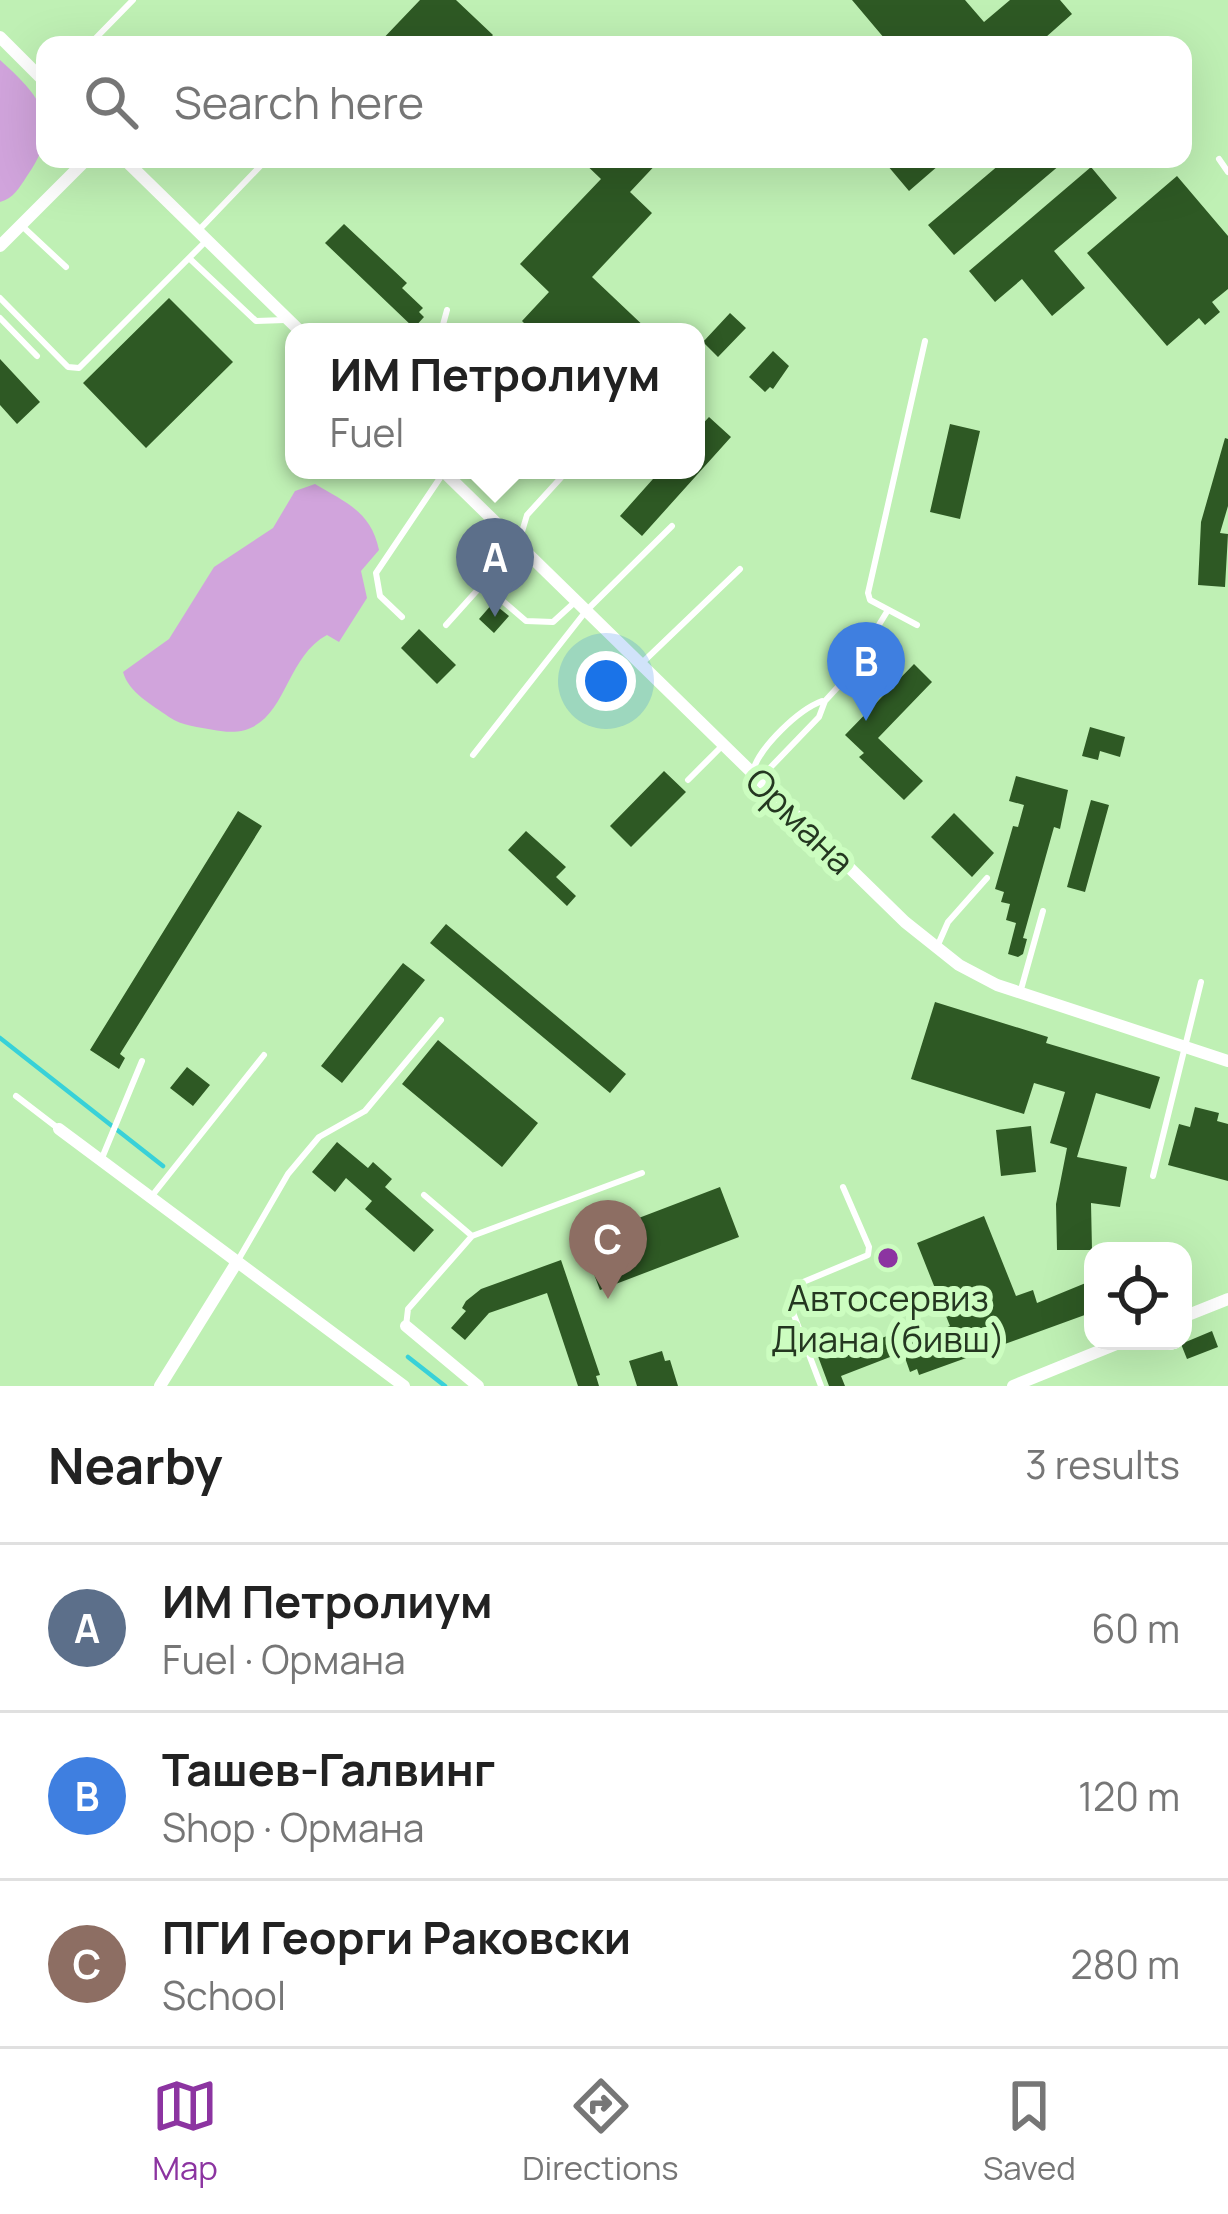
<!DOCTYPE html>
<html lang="en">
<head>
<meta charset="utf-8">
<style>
  :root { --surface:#fff; --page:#f6f6f6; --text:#222; --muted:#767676; --line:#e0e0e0; --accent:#8c34a1 }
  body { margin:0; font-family:Manrope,sans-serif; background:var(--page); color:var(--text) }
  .controls { position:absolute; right:36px; bottom:36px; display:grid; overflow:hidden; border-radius:24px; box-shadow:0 12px 48px #0002 }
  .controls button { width:108px; height:108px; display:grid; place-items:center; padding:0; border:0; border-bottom:3px solid var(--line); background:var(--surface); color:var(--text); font:60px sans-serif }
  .you { position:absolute; left:606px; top:681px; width:42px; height:42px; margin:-30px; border:9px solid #fff; border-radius:50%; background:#1a73e8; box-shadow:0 0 0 18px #1a73e833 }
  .badge { display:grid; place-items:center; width:78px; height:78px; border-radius:50%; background:var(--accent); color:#fff; font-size:39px; font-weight:700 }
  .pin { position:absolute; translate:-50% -99px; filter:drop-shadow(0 3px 6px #0008) }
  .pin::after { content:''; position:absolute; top:63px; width:42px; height:36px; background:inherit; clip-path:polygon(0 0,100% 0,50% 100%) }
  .popup { position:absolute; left:285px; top:323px; width:420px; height:156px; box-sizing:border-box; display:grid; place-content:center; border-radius:24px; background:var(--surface); filter:drop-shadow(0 3px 9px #0005); font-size:39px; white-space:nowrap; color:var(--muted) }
  .popup b { font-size:45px; color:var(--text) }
  .popup::after { content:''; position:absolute; left:50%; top:100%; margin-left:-24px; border:24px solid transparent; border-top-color:var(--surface) }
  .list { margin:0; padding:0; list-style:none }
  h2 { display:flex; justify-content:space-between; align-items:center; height:156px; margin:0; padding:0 48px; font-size:51px }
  h2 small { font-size:39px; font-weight:400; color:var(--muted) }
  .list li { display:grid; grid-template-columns:78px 1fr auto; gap:36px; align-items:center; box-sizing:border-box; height:168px; padding:0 48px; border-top:3px solid var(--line) }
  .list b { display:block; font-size:45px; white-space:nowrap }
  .list p { margin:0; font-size:39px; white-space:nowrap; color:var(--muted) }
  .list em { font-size:39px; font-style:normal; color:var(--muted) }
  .icon { flex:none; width:66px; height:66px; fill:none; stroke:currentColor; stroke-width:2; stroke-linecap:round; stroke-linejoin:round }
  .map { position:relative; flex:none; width:1228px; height:1386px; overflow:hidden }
  .search { position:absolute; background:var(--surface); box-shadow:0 12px 48px #0002; left:36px; right:36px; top:36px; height:132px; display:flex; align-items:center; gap:30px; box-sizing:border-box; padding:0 42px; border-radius:24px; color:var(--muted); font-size:45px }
  .sheet { height:660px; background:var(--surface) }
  nav { display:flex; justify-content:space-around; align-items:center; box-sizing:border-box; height:168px; border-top:3px solid var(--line); background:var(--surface); font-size:33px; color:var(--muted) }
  nav a { display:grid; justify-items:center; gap:6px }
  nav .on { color:var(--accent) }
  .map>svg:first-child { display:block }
</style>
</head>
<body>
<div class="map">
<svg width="1228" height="1386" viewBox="0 0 1228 1386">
  <rect width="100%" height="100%" fill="#bff0b4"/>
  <!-- green -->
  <path fill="#d1a4dc" d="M0,60C41,97 64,123 27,176C19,188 14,198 0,202Z
    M315,484C347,503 371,512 379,550L361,571L367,598L339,642L327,635C278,661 288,745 214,730C199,727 182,726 169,717C151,704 129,693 123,672L169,639L214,567L273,528L295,491Z"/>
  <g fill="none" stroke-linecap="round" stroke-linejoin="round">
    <!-- stream -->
    <path stroke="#38d1d8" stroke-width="4.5" d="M0,1038L163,1166
      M408,1357L445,1386"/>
  </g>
  <!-- building -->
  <path fill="#2e5924" d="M420,0H456L493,35L484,45H377Z
    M852,0H965L984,22L1010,0H1060L1072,14L1037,45H890Z
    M580,159H661L630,192L652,213L592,277L650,332H533L522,321L549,292L520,264L601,179Z
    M882,159H946L909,191Z
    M1006,159H1067L954,255L928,225Z
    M1091,167L1117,198L1054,251L1085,288L1052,316L1022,279L995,302L969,271Z
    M1177,176L1228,236V289L1212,302L1220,312L1205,325L1199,318L1167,346L1087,253Z
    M344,224L407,283L402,288L423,308L419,312L424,317L414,328L325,243Z
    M169,298L233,362L146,448L83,383Z
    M730,313L746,328L718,357L703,342Z
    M773,351L789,366L773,389L770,387L765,392L749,377Z
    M0,359L40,402L17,424L0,405Z
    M709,417L731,437L642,536L620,516L661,470H696V431Z
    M950,424L980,431L960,519L930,512Z
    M1225,438L1228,439V506L1220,533L1228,534L1225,587L1198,585L1201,522Z
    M493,603L509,616L494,633L479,619Z
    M419,629L456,665L437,684L401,648Z
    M914,664L932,682L878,738L923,781L904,800L859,757L864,753L845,735Z
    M1090,727L1125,737L1120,757L1100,751L1098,760L1082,756Z
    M664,771L686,792L631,847L610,826Z
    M1016,776L1068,790L1060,829L1054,827L1023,938L1027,939L1023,954L1018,957L1008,954L1016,923L1006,920L1010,904L1001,902L1004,892L995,889L1013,826L1018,827L1024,805L1009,801Z
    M1091,800L1109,805L1085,892L1067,887Z
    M238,811L262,826L120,1054L125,1058L119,1069L90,1050Z
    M954,813L994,853L972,877L931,837Z
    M526,831L566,867L556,877L576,896L567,906L508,850Z
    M446,924L626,1074L610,1093L430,943Z
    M403,963L425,980L342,1083L321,1066Z
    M935,1002L1048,1037L1046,1043L1160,1077L1150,1109L1096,1093L1077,1157L1127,1167L1120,1207L1091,1203L1092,1250H1057L1056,1204L1067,1148L1050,1143L1065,1092L1034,1083L1024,1114L911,1079Z
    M438,1040L538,1123L502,1167L402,1084Z
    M187,1067L210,1085L193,1106L170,1088Z
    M1195,1107L1219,1113L1217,1121L1228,1124V1181L1168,1165L1179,1124L1190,1127Z
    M1031,1126L1036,1172L1001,1176L996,1130Z
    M337,1142L368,1168L373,1162L392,1179L385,1187L434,1230L414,1252L365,1209L372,1201L346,1178L335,1192L312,1172Z
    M720,1187L739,1237L600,1290L581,1240Z
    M984,1216L1016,1296L1033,1290L1037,1303L1093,1280V1312L919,1375L917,1369L910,1372L903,1352L841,1376L845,1386H829L816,1351L829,1346L834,1357L902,1330L907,1343L950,1326L917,1243Z
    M561,1260L600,1375L596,1376L599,1386H578L547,1293L489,1313L465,1340L451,1328L466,1311L462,1308L466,1301L481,1289Z
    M1212,1331L1218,1347L1187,1359L1181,1344Z
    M662,1351L665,1361L670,1360L678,1386H637L629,1361Z"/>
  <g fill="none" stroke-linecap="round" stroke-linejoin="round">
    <!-- service -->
    <path stroke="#fff" stroke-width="6" d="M89,45L133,0
      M1219,159L1228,172
      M21,225L66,267
      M198,231L267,159
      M189,258L256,321L285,320
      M0,298L68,367L79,368L207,240
      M0,318L37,356
      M441,332L447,310
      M680,332L683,330
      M483,584L526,621L553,622L576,601
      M402,617L380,596L376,573L442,475
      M446,625L518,545L527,515L568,470
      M917,625L870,600L868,593L925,341
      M643,662L740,569
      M473,755L586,611L672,526
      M753,770C761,746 798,710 822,701
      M755,773L768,770L819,717L825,701L847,677L888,610
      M688,780L723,745
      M937,947L948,922L987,878
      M1020,993L1043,911
      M16,1096L59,1129
      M102,1158L142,1061
      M1153,1176L1201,982
      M424,1195L472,1236
      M151,1197L264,1055
      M237,1262L288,1174L319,1137L365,1111L441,1020
      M406,1326L408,1309L472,1236L642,1173
      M821,1386L789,1302L796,1285L868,1255L869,1247L843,1187"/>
    <!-- minor -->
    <path stroke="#fff" stroke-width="12" d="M0,37L45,82
      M124,159L301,332
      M0,246L87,159
      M442,470L905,922L959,965L997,985L1228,1061
      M59,1129L404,1386
      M1183,1317L1228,1299
      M406,1326L478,1386
      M160,1386L237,1262
      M1013,1386L1124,1341"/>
  </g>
  <!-- markers -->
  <circle fill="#8c34a1" stroke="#ccfdc0" stroke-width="4.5" cx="888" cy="1258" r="12"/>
  <g text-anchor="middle" stroke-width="12" stroke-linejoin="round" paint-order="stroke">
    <!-- street labels -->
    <g font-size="36" fill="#243720" stroke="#ccfdc0">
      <text transform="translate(800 821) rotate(44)" y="13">Ормана</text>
    </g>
    <!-- poi labels -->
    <g font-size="36" fill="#243720" stroke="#ccfdc0">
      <text x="888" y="1311">Автосервиз<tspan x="888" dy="41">Диана (бивш)</tspan></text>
    </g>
  </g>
</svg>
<div class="controls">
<button><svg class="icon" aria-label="locate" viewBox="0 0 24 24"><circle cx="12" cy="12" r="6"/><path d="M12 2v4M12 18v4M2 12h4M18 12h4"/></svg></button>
</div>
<div class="you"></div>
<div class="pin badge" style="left:495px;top:617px;background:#5c6f8a">A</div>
<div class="popup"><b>ИМ Петролиум</b>Fuel</div>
<div class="pin badge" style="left:866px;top:721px;background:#3f7fe0">B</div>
<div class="pin badge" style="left:608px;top:1299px;background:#8d6e63">C</div>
<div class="search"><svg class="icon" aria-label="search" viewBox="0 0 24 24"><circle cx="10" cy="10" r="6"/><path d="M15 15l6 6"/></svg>Search here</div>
</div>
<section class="sheet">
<h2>Nearby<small>3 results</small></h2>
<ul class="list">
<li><span class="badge" style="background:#5c6f8a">A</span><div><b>ИМ Петролиум</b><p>Fuel · Ормана</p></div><em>60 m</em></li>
<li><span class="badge" style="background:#3f7fe0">B</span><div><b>Ташев-Галвинг</b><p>Shop · Ормана</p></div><em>120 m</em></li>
<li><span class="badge" style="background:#8d6e63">C</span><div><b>ПГИ Георги Раковски</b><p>School</p></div><em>280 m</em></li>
</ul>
</section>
<nav>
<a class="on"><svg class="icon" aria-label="map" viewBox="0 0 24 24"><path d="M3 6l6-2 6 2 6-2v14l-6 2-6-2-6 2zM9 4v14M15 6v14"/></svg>Map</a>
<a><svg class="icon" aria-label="directions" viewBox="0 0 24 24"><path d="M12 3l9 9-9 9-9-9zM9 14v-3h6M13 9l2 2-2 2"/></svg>Directions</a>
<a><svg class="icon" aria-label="saved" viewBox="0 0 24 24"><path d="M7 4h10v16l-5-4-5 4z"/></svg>Saved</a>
</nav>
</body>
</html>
